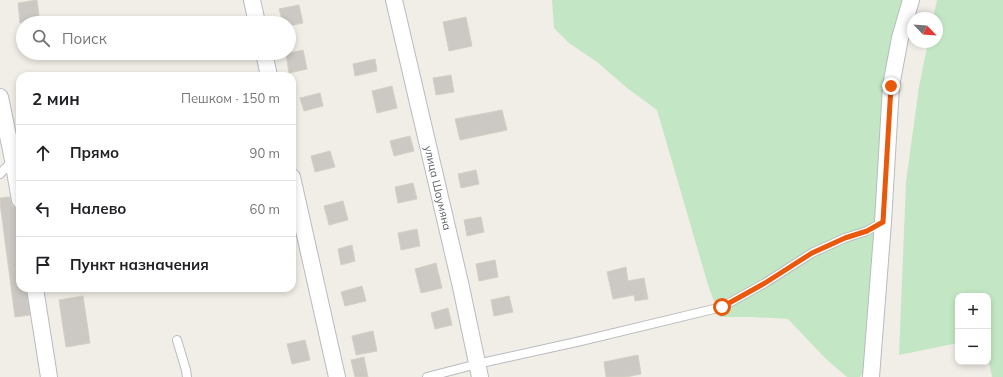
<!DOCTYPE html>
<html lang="ru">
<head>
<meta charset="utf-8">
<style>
  :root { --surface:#fff; --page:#f6f6f6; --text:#202124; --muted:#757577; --line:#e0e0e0 }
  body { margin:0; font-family:Mulish,sans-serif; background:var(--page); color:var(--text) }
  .controls { position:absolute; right:12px; bottom:12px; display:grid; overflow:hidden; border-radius:8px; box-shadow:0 2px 6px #0003 }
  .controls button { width:36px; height:36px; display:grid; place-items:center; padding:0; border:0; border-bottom:1px solid var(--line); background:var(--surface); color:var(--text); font:20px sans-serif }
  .compass { position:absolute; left:907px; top:12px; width:36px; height:36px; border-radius:50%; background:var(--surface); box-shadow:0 2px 6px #0003; rotate:115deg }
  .stop { position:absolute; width:12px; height:12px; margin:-9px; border:3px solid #ea580c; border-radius:50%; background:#fff }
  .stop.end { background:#ea580c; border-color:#fff; box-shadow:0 1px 4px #0008 }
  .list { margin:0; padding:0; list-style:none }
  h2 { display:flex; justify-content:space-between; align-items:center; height:52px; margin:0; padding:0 16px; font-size:17px }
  h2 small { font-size:13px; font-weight:400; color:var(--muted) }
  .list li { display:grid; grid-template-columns:26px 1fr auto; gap:12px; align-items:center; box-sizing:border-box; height:56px; padding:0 16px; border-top:1px solid var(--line) }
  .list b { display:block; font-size:15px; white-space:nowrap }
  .list em { font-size:13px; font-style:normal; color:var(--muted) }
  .icon { flex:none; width:22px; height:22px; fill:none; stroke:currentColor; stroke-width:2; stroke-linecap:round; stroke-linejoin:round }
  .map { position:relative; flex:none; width:1003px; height:377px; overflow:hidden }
  .search { position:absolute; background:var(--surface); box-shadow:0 2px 6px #0003; left:16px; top:16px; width:280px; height:44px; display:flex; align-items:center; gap:10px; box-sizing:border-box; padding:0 14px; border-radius:22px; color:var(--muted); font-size:15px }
  .panel { position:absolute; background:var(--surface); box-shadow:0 2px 6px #0003; left:16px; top:72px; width:280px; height:220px; border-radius:12px }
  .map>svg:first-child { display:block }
</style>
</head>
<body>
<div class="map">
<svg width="1003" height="377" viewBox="0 0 1003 377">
  <rect width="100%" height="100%" fill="#f0eee6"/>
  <!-- green -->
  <path fill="#c3e7c5" d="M552,0H903L889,64L864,371L860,377H847L826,359L788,319L751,317H720L708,285L657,110L627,88L597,62L569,43L554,28Z
    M937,0H1003V377H992L988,357V296H958V343L899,355L906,182L919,87L928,42H937V18H933Z"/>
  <!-- building -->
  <path fill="#ccc8c3" stroke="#d5d0c5" d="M37,0L40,23H20L18,3Z
    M299,5L303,23L289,26V23H283L279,9Z
    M466,17L472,46L449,51L443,22Z
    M303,50L307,69L289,73L286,54Z
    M375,59L377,71L355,76L353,64Z
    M451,75L454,92L436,95L433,78Z
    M392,86L397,108L377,113L372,91Z
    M320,93L323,106L304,111L300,98Z
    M502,110L507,130L460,140L455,119Z
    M410,136L414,151L394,156L390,141Z
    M330,151L335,167L315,172L311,156Z
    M476,170L479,184L461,188L458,174Z
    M413,183L417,199L398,203L395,187Z
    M10,197L12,206L17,209L20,233V288H26L30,315L15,317L0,203V198Z
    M343,201L348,220L329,225L324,206Z
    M481,217L484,232L467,236L464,220Z
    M417,229L420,246L401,250L398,233Z
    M352,245L355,261L341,265L338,249Z
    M495,260L498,277L479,281L476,264Z
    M436,263L442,288L421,293L415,269Z
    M626,267L628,281L644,278L648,299L635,301L634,295L613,299L607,272Z
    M362,286L366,301L345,306L341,292Z
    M83,296L90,343L66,347L59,300Z
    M509,296L513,312L494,316L491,300Z
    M448,308L452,325L435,329L431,313Z
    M373,331L377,351L356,355L352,336Z
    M305,340L310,360L292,364L287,344Z
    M638,355L641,374L626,377H606L604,362Z
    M364,357L368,377H355L351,360Z"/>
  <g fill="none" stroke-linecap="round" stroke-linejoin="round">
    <defs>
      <path id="service" d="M0,174L13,160
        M177,340L186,370L187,377
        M427,377L477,364L581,341L722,307L765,283L812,253L845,238L867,231L883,222"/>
      <g id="minor">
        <path d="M252,0L257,23"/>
        <path id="s1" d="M394,0L461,287L480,377"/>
        <path d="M264,53L269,76"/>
        <path d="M0,97L13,160L20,200"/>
        <path d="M292,177L337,377"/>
        <path d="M35,288L49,377"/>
        <path d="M871,377L883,222L891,86L900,38L911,0"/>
      </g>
    </defs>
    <!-- service casing -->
    <use href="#service" stroke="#b9bbc0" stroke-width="10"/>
    <!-- minor casing -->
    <use href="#minor" stroke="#b9bbc0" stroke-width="18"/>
    <!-- service -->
    <use href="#service" stroke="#fff" stroke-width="8"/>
    <!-- minor -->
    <use href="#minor" stroke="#fff" stroke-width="16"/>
  </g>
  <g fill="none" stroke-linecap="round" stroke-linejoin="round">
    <!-- route -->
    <path stroke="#ea580c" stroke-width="5" d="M722,307L765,283L812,253L845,238L867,231L883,222L891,86"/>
  </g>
  <g text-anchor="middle" stroke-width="3" stroke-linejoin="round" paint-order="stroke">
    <!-- street labels -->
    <g font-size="11" fill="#5e6166" stroke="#fff">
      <text dy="4" stroke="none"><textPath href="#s1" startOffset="193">улица Шаумяна</textPath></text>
    </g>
  </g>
</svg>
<div class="controls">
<button>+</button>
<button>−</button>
</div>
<svg class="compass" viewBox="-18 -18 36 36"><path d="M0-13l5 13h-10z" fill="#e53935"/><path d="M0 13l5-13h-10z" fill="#757577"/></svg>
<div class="stop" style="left:722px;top:307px"></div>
<div class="stop end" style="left:891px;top:86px"></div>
<div class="search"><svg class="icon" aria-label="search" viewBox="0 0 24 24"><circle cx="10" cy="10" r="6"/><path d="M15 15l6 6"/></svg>Поиск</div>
<section class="panel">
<h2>2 мин<small>Пешком · 150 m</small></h2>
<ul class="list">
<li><svg class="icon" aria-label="ahead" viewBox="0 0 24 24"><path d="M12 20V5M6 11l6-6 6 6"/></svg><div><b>Прямо</b></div><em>90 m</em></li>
<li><svg class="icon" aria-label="left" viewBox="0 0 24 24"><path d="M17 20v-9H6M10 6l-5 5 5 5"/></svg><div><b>Налево</b></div><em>60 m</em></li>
<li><svg class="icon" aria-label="arrive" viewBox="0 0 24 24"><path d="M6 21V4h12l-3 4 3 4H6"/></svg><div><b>Пункт назначения</b></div></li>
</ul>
</section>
</div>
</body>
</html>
